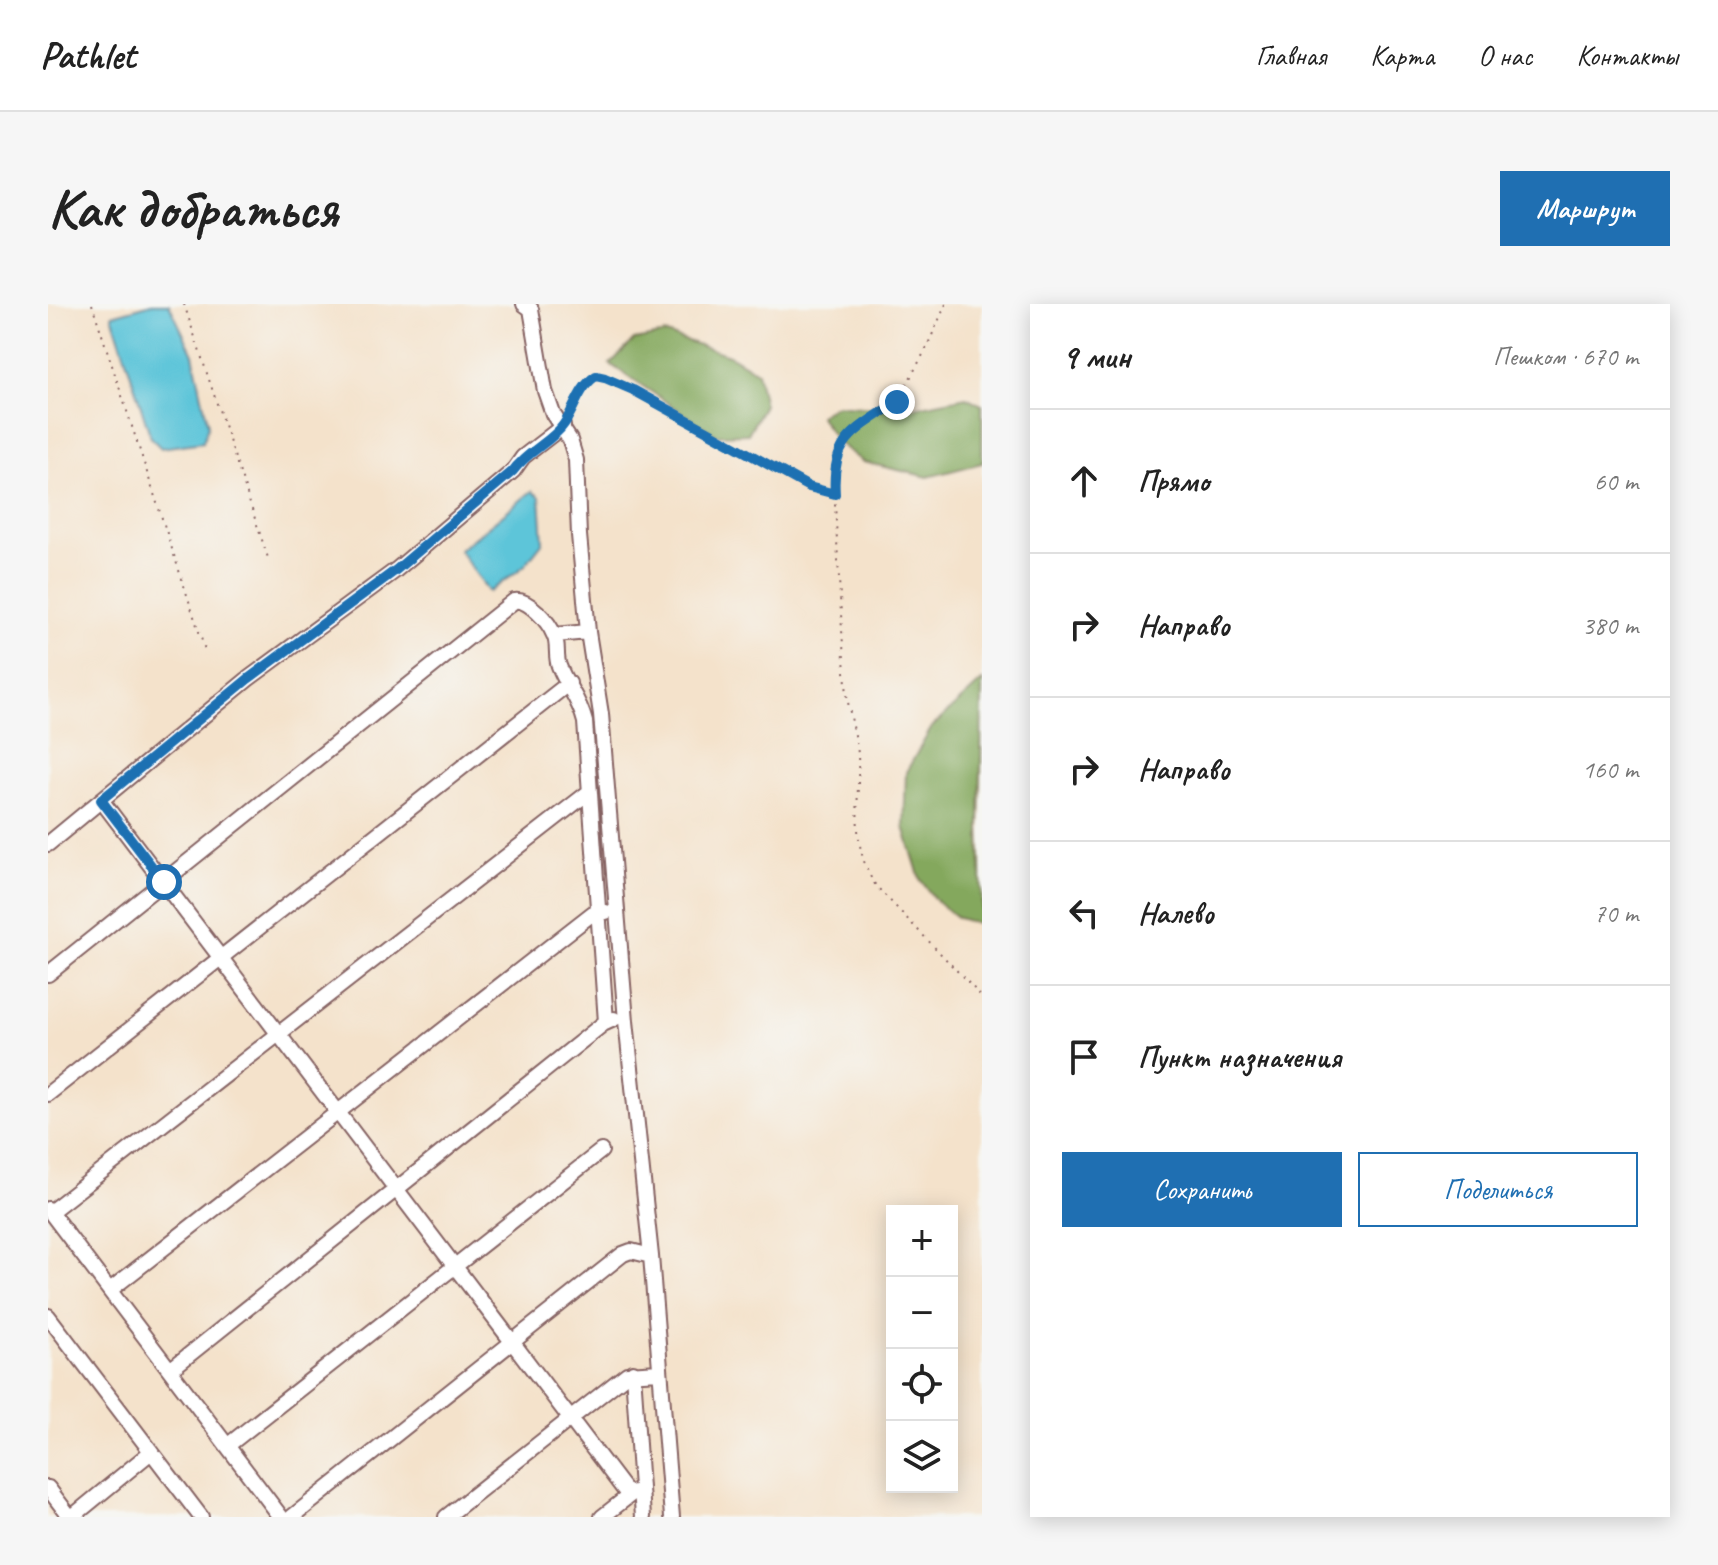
<!DOCTYPE html>
<html lang="ru">
<head>
<meta charset="utf-8">
<style>
  :root { --surface:#fff; --page:#f6f6f6; --text:#222; --muted:#767676; --line:#e0e0e0; --accent:#1f6fb2 }
  body { margin:0; font-family:Caveat,sans-serif; background:var(--page); color:var(--text) }
  .controls { position:absolute; right:24px; bottom:24px; display:grid; overflow:hidden; border-radius:0px; box-shadow:0 4px 20px #0003 }
  .controls button { width:72px; height:72px; display:grid; place-items:center; padding:0; border:0; border-bottom:2px solid var(--line); background:var(--surface); color:var(--text); font:40px sans-serif }
  .stop { position:absolute; width:24px; height:24px; margin:-18px; border:6px solid #1f6fb2; border-radius:50%; background:#fff }
  .stop.end { background:#1f6fb2; border-color:#fff; box-shadow:0 2px 8px #0008 }
  .list { margin:0; padding:0; list-style:none }
  h2 { display:flex; justify-content:space-between; align-items:center; height:104px; margin:0; padding:0 32px; font-size:34px }
  h2 small { font-size:26px; font-weight:400; color:var(--muted) }
  .list li { display:grid; grid-template-columns:52px 1fr auto; gap:24px; align-items:center; box-sizing:border-box; height:144px; padding:0 32px; border-top:2px solid var(--line) }
  .list b { display:block; font-size:30px; white-space:nowrap }
  .list em { font-size:26px; font-style:normal; color:var(--muted) }
  .actions { display:flex; gap:16px; padding:24px 32px }
  .actions a { flex:1; padding:18px 0; border:2px solid var(--accent); border-radius:0px; text-align:center; font-size:28px; color:var(--accent) }
  .actions .main { background:var(--accent); color:#fff }
  .icon { flex:none; width:44px; height:44px; fill:none; stroke:currentColor; stroke-width:2; stroke-linecap:round; stroke-linejoin:round }
  .map { position:relative; flex:none; width:934px; height:1213px; overflow:hidden; border-radius:0px }
  header { display:flex; align-items:center; gap:48px; box-sizing:border-box; height:112px; padding:0 40px; background:var(--surface); border-bottom:2px solid var(--line) }
  header strong { font-size:38px }
  nav { display:flex; gap:44px; margin-inline-start:auto; font-size:28px }
  .intro { display:flex; align-items:center; justify-content:space-between; box-sizing:border-box; height:192px; padding:0 48px }
  h1 { margin:0; font-size:56px }
  .button { padding:20px 36px; border-radius:0px; background:var(--accent); color:#fff; font-size:28px; font-weight:700 }
  main { display:flex; gap:48px; padding:0 48px }
  aside { flex:1; background:var(--surface); border-radius:0px; box-shadow:0 4px 20px #0003 }
  .map>svg:first-child { display:block }
</style>
</head>
<body>
<header>
<strong>Pathlet</strong>
<nav><a>Главная</a><a>Карта</a><a>О нас</a><a>Контакты</a></nav>
</header>
<div class="intro"><h1>Как добраться</h1><a class="button">Маршрут</a></div>
<main>
<div class="map">
<svg width="934" height="1213" viewBox="0 0 934 1213">
  <rect width="100%" height="100%" fill="#f6f6f2"/>
  <filter id="ink" filterUnits="userSpaceOnUse"><feTurbulence type="fractalNoise" baseFrequency=".0125" numOctaves="2"/><feDisplacementMap in="SourceGraphic" scale="16" xChannelSelector="R" yChannelSelector="G"/><feConvolveMatrix kernelMatrix="1 2 1 2 8 2 1 2 1" color-interpolation-filters="sRGB"/></filter>
  <filter id="wash" filterUnits="userSpaceOnUse"><feTurbulence type="fractalNoise" baseFrequency=".006" numOctaves="4" result="noise"/><feDisplacementMap in="SourceGraphic" scale="32" xChannelSelector="R" yChannelSelector="G"/><feGaussianBlur stdDeviation="1.8" result="paint"/><feColorMatrix in="noise" values="0 0 0 0 0 0 0 0 0 0 0 0 0 0 0 0 0 1.4 0 .05"/><feComposite in="paint" operator="in"/></filter>
  <g filter="url(#wash)">
    <rect width="100%" height="100%" fill="#f4e2cb"/>
    <!-- forest -->
    <path fill="#84a85d" stroke="#676444" stroke-width="2" d="M618,30L681,51L709,68L716,101L700,130L668,131L562,60L586,36Z
      M918,93L934,101V159L880,173L815,158L788,137L771,111L788,101L854,106Z
      M934,377L932,523L934,621L910,614L888,597L872,575L856,523L858,468L884,423Z"/>
    <!-- water -->
    <path fill="#5dc5d9" stroke="#547282" stroke-width="2" d="M104,0H121L145,50L160,121L155,138L113,144L103,134L64,11Z
      M484,187L492,193L495,238L476,262L441,288L411,246Z"/>
  </g>
  <g filter="url(#ink)">
    <g fill="none" stroke-linecap="round" stroke-linejoin="round">
      <defs>
        <path id="minor" d="M476,0L483,5L497,87L505,110L522,136L528,156L531,231L540,328L553,410L578,717L603,952L624,1213
          M507,331L540,328
          M53,496L581,1192
          M0,540L200,375L348,266L465,167L475,153L515,122
          M0,670L466,297C480,294 501,318 506,331C511,340 507,352 511,362C519,383 531,394 537,418L558,718
          M0,790L521,379
          M0,905L233,1213
          M2,908L541,488
          M62,986L545,609L558,608
          M0,1012L153,1213
          M122,1066L555,720L566,715
          M585,1068L595,1213
          M179,1142L553,847
          M0,1184L22,1213
          M24,1213L103,1148
          M244,1213L575,950L583,947L603,952
          M398,1213L579,1070L611,1068
          M554,1213L586,1188"/>
      </defs>
      <!-- minor casing -->
      <use href="#minor" stroke="#866363" stroke-width="18"/>
      <!-- path -->
      <path stroke="#866363" stroke-width="2" stroke-dasharray="2 6" stroke-linecap="butt" d="M44,0L157,346
        M136,0L221,257
        M898,0L877,47L849,98L802,130L788,155L785,168C790,242 792,316 799,390C801,410 808,430 810,450C812,497 801,541 828,582L934,693
        M522,110L539,79L548,72L557,74L585,86L761,183L786,190"/>
      <!-- minor -->
      <use href="#minor" stroke="#fff" stroke-width="14"/>
    </g>
  </g>
  <g fill="none" stroke-linecap="round" stroke-linejoin="round" filter="url(#ink)">
    <!-- route -->
    <path stroke="#1f6fb2" stroke-width="10" d="M116,578L53,496L200,375L348,266L465,167C479,147 504,138 516,120C527,104 531,83 548,72L557,74L585,86L761,183L787,190C783,133 808,127 849,98"/>
  </g>
</svg>
<div class="controls">
<button>+</button>
<button>−</button>
<button><svg class="icon" aria-label="locate" viewBox="0 0 24 24"><circle cx="12" cy="12" r="6"/><path d="M12 2v4M12 18v4M2 12h4M18 12h4"/></svg></button>
<button><svg class="icon" aria-label="layers" viewBox="0 0 24 24"><path d="M12 4l9 5-9 5-9-5zM3 14l9 5 9-5"/></svg></button>
</div>
<div class="stop" style="left:116px;top:578px"></div>
<div class="stop end" style="left:849px;top:98px"></div>
</div>
<aside>
<h2>9 мин<small>Пешком · 670 m</small></h2>
<ul class="list">
<li><svg class="icon" aria-label="ahead" viewBox="0 0 24 24"><path d="M12 20V5M6 11l6-6 6 6"/></svg><div><b>Прямо</b></div><em>60 m</em></li>
<li><svg class="icon" aria-label="right" viewBox="0 0 24 24"><path d="M7 20v-9h11M14 6l5 5-5 5"/></svg><div><b>Направо</b></div><em>380 m</em></li>
<li><svg class="icon" aria-label="right" viewBox="0 0 24 24"><path d="M7 20v-9h11M14 6l5 5-5 5"/></svg><div><b>Направо</b></div><em>160 m</em></li>
<li><svg class="icon" aria-label="left" viewBox="0 0 24 24"><path d="M17 20v-9H6M10 6l-5 5 5 5"/></svg><div><b>Налево</b></div><em>70 m</em></li>
<li><svg class="icon" aria-label="arrive" viewBox="0 0 24 24"><path d="M6 21V4h12l-3 4 3 4H6"/></svg><div><b>Пункт назначения</b></div></li>
</ul>
<div class="actions"><a class="main">Сохранить</a><a>Поделиться</a></div>
</aside>
</main>
</body>
</html>
